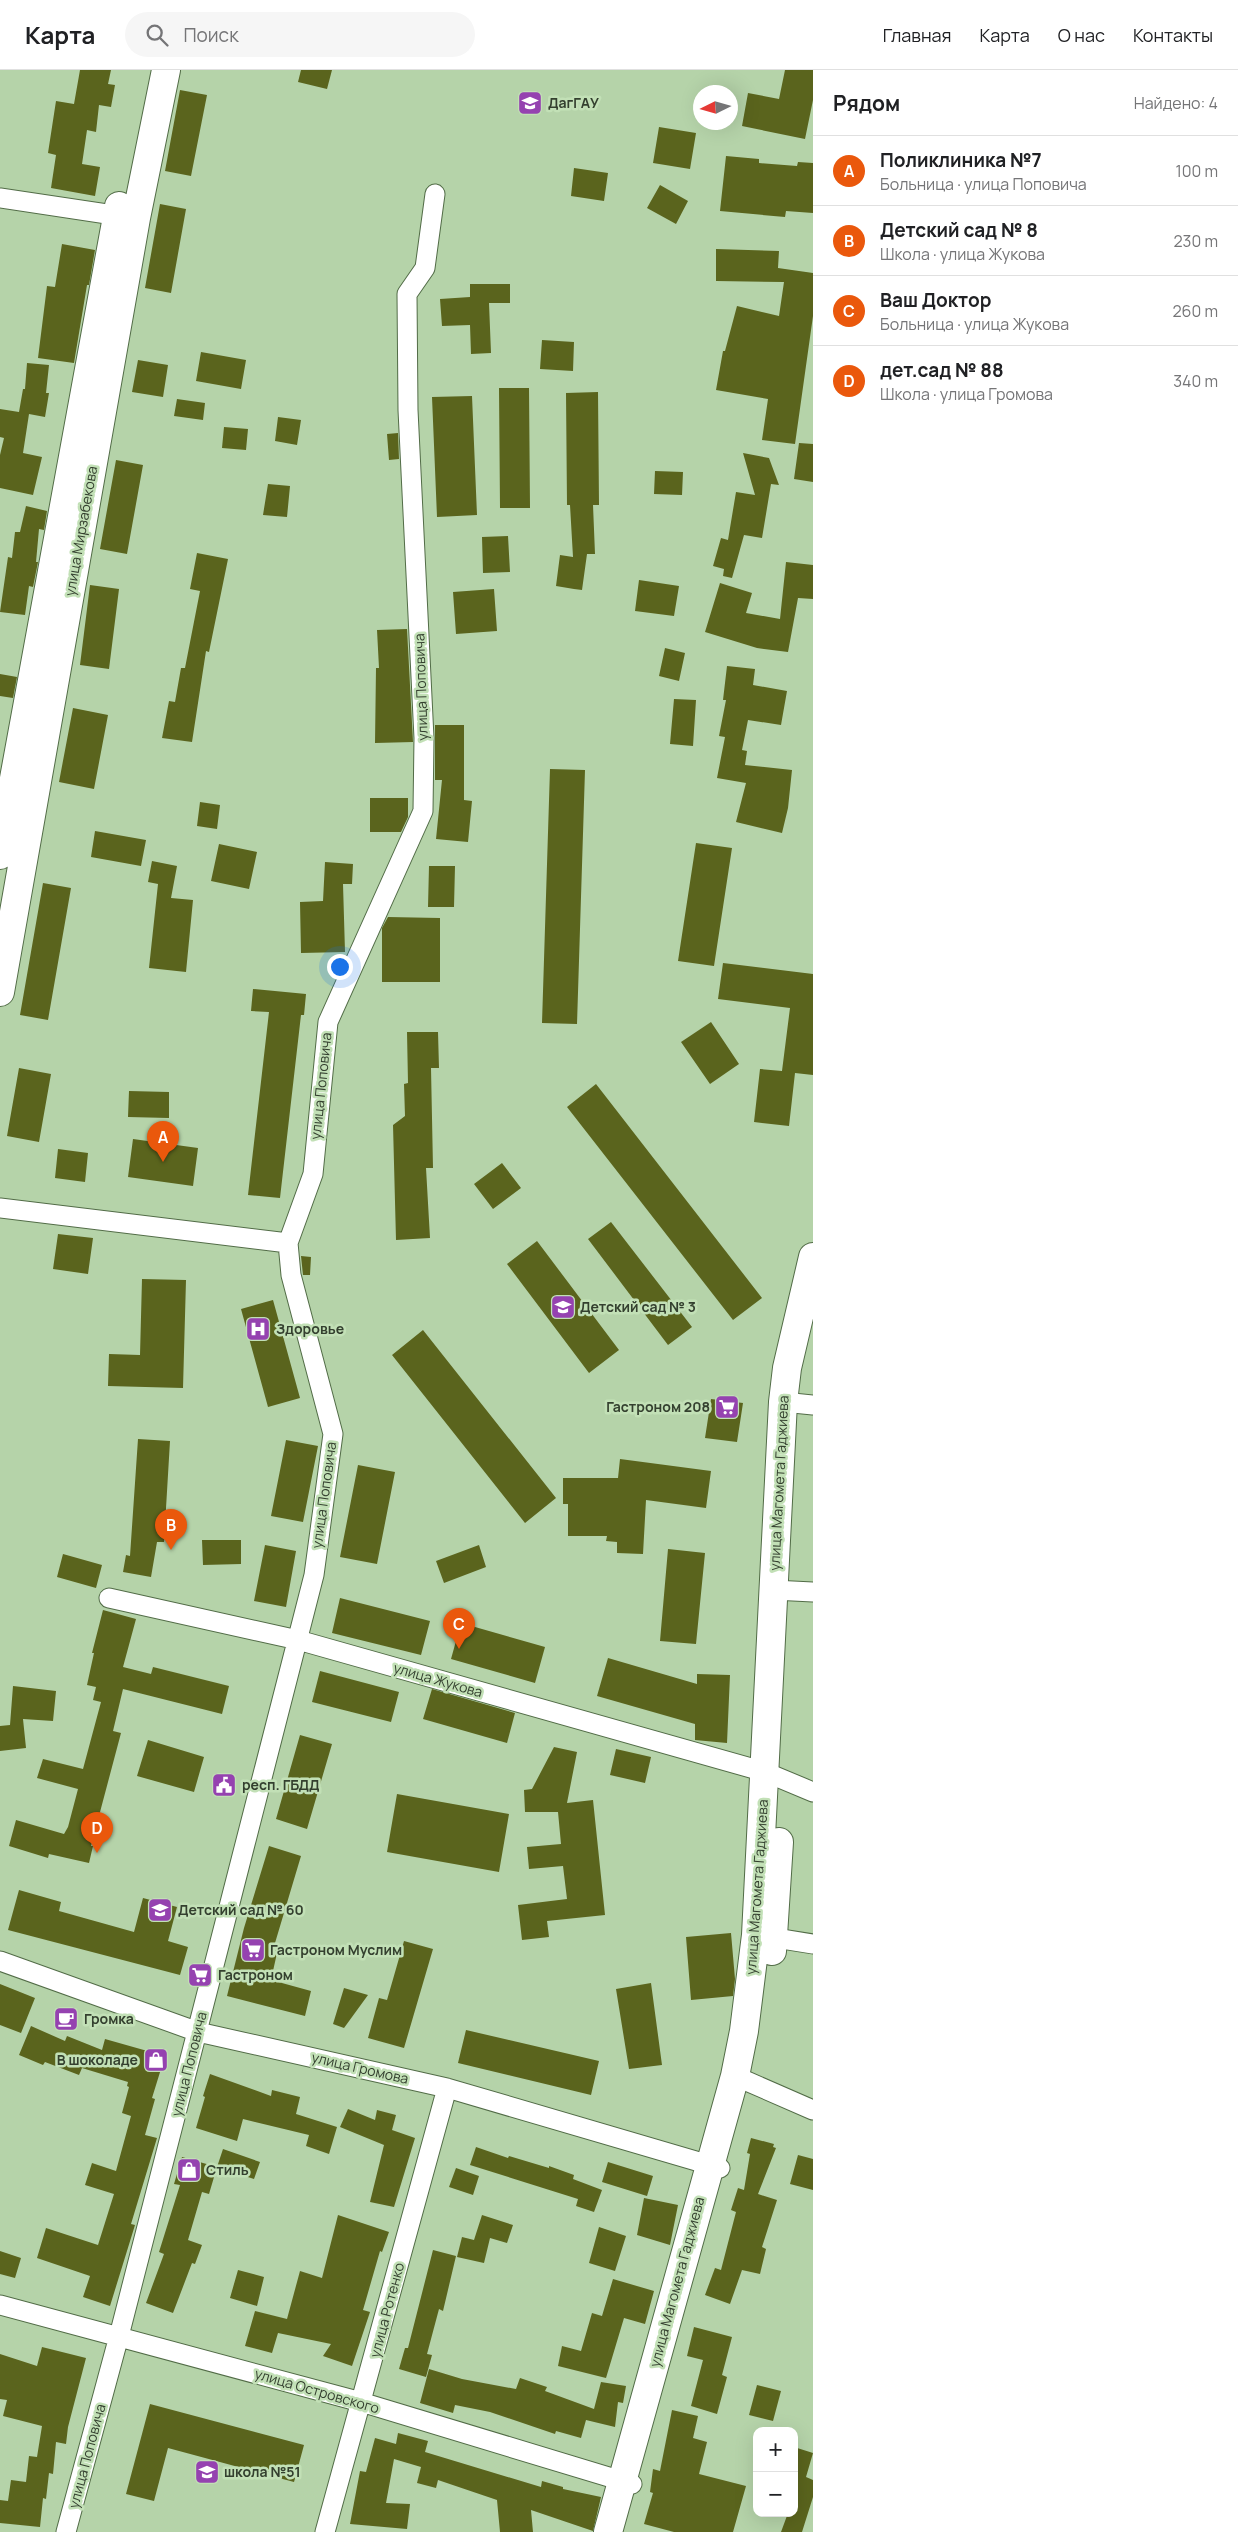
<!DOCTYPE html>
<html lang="ru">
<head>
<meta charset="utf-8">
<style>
  :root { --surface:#fff; --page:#f6f6f6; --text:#202124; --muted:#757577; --line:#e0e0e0; --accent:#ea580c }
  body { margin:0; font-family:Manrope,sans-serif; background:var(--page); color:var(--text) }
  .controls { position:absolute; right:15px; bottom:15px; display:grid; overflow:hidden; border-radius:10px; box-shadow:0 5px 20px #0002 }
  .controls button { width:45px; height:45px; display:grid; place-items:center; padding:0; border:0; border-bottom:1px solid var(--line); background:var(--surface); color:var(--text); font:25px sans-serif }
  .compass { position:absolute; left:693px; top:15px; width:45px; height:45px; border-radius:50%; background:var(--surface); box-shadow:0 5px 20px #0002; rotate:265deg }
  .you { position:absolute; left:339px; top:896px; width:18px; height:18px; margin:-12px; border:4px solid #fff; border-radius:50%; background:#1a73e8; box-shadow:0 0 0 8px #1a73e833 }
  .badge { display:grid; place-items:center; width:32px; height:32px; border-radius:50%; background:var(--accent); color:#fff; font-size:16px; font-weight:700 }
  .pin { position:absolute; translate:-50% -41px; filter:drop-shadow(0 1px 2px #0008) }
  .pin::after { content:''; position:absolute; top:26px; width:18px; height:15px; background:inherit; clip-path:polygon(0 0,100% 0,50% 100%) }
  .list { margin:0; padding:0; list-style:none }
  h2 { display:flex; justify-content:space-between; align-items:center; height:65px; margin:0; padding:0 20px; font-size:21px }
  h2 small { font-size:16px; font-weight:400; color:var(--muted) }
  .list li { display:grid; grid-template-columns:32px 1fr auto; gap:15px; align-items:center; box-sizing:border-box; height:70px; padding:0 20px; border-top:1px solid var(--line) }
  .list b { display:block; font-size:19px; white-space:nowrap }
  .list p { margin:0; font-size:16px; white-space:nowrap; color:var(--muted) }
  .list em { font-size:16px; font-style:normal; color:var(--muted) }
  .icon { flex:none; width:28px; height:28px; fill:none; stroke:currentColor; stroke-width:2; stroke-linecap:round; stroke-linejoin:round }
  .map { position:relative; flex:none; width:813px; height:2462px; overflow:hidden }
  header { display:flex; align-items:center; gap:30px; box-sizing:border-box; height:70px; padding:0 25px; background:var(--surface); border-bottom:1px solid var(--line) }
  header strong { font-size:24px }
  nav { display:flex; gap:28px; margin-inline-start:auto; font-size:18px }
  .search { width:350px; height:45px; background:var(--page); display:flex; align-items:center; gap:12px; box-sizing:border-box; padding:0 18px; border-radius:28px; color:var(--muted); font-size:19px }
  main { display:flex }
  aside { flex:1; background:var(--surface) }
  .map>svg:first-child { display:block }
</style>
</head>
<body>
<header>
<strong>Карта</strong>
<div class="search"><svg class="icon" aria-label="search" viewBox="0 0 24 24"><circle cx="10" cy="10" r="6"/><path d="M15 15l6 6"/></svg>Поиск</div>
<nav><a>Главная</a><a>Карта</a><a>О нас</a><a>Контакты</a></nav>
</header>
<main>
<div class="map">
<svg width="813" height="2462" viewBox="0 0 813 2462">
  <rect width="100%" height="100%" fill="#b5d3a9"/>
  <!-- building -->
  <path fill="#5a641d" d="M80,0H111L108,14L115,15L111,37L99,35L96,62L87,60L82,94L100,97L95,126L51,118L56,85L48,83L56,31L74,34Z
    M301,0H332L327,19L298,12Z
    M785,0H813V30L805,69L742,56L748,23L779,29Z
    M180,20L207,25L191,106L165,101Z
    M659,57L696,63L690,99L653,93Z
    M726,86L759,89V93L797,96L798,92L813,93V143L786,141L785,147L720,141Z
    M574,98L608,103L604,131L571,126Z
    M660,115L688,131L676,154L647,138Z
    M160,134L186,139L171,223L145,218Z
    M62,174L95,180L89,215H87L74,293L38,288L47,216L55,217Z
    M716,179L779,181L778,198L813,203V246L795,374L762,370L768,329L716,320L723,281H725L737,236L779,246L784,212L716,211Z
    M470,214H510V233H489L491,283L471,284L470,255L442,256L440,229L470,227Z
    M542,270L574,272L573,301L540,299Z
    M201,282L246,290L241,319L196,311Z
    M138,290L168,295L163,327L132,322Z
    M27,293L49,295L46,323H49L45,347L29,344L23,383L42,387L33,425L0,418V385L4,368L0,367V339L19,342L23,319H25Z
    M499,318H529L530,438H500Z
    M598,322L599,435H593L595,484H587L582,520L574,519L556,516L560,485L573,487L570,435H567L566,323Z
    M472,326L477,445L437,447L432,327Z
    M177,329L205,333L203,350L174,346Z
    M278,347L301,350L297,375L275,371Z
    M224,357L248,359L246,380L222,378Z
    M398,363L399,389L389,390L387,364Z
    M799,373L813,374V412L794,409Z
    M743,383L769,388L779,415L771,414L762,468L744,465L732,508L723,506L724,499L713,496L721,468L728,470L736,422L755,425Z
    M116,390L143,395L127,484L100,479Z
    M655,401L683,402L682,425L654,424Z
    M268,414L290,416L287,447L263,445Z
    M26,436L47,441L44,460L39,459L36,492H38L33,517L29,516L25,545L0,542L8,487L12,488L15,462H20Z
    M508,466L510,502L483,503L482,467Z
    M197,483L228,489L209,582L206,581L192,672L162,668L169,631L175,632L181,598H185L200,521L190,519Z
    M786,492L813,495V529L798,528L788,582L757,578L705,562L720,513L752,523L746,543L780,549Z
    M639,510L679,516L674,546L635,541Z
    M90,515L119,519L109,599L80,595Z
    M494,519L497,561L456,564L453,522Z
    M407,559L413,672L375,673L376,598H379L377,560Z
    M665,578L685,583L679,611L659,606Z
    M727,596L755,599L753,615L787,621L781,655L748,650L742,680L747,681L745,695L792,700L788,738L782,763L736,752L746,713L717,708L725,667L719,666L726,630H723Z
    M0,604L17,607L13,628L0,626Z
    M674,629L696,630L693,676L670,674Z
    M73,638L108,645L94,719L59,712Z
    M435,655H464V730L472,731L468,772L436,769L442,710H435Z
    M550,699L585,700L577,954L542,953Z
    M370,728H408V747L401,762H370Z
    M200,732L220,735L217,759L197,756Z
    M95,761L146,770L141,796L91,787Z
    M696,773L732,778L714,896L678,891Z
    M219,774L257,782L249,819L211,811Z
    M152,791L177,796L171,828L193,830L186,902L149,898L158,814L148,812Z
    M325,792L353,794L352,814H343L345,882L301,883L300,832L323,831Z
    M429,796H455L454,837H428Z
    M43,813L71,818L48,950L20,945Z
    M388,847L440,848V912H382V858Z
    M723,893L813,904V1005L795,1003L789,1056L754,1052L760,999L782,1001L790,938L718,929Z
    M253,919L306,924L304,945H301L280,1128L248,1125L269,942L251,941Z
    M711,952L739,994L710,1014L681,972Z
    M407,962H438L439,998H431L433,1098H426L430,1168L396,1170L393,1055L405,1046L404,1014L408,1013Z
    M19,998L51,1004L39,1072L7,1066Z
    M596,1014L762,1228L733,1250L567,1037Z
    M129,1021L169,1022V1048L128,1047Z
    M133,1069L198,1078L193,1116L128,1107Z
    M58,1079L88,1083L85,1112L55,1108Z
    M502,1093L521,1118L493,1139L474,1114Z
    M611,1152L692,1257L668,1275L588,1169Z
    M58,1164L93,1168L88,1204L53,1199Z
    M537,1171L619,1280L589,1303L507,1194Z
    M301,1186L311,1187L310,1205H303Z
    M142,1209L186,1210L183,1318L108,1316L109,1284L140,1285Z
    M273,1230L300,1328L268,1337L241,1239Z
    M423,1260L556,1428L525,1453L392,1285Z
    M711,1329L743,1333L737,1372L705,1368Z
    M138,1369L170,1371L164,1472H157L151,1507L123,1502L126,1485L130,1486Z
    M286,1370L318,1376L303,1452L271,1446Z
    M620,1389L711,1401L706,1438L646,1430L643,1484L617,1483V1472L606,1471L607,1466H568V1434H563V1408H618Z
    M358,1395L395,1402L377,1494L340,1487Z
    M202,1470H241V1494L203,1495Z
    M265,1475L296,1481L286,1537L254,1531Z
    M479,1475L486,1497L444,1513L436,1491Z
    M668,1479L705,1483L696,1574L660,1571Z
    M63,1484L102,1495L96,1518L57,1507Z
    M340,1528L430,1551L421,1585L332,1563Z
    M103,1540L136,1549L123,1597L151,1604L153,1597L229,1616L222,1644L123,1619L113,1661L121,1663L91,1776H93L89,1793L49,1784L48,1788L9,1776L16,1750L64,1764L68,1757L78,1719L37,1708L43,1689L83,1699L101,1632L93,1630L96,1617L87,1615L94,1583H92Z
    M461,1553L545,1577L535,1613L451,1589Z
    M608,1588L697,1614V1604L730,1605L727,1673L695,1670V1654L597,1626Z
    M320,1601L399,1622L391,1652L312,1632Z
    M13,1616L56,1621L53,1651L23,1649L26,1678L0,1681V1656L10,1655Z
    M432,1619L515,1643L507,1673L423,1649Z
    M300,1665L332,1674L307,1759L276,1749Z
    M148,1670L204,1687L194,1722L137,1706Z
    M554,1677L577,1682L567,1733L593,1730L605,1845L547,1851L549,1867L522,1870L518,1835L567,1829L563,1796L529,1799L527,1777L561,1774L558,1742H525L524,1720L532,1719Z
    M616,1679L651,1687L645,1713L610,1705Z
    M397,1724L509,1744L499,1802L387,1782Z
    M269,1776L301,1786L275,1873L279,1874L271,1910L311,1921L305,1946L227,1926L244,1858Z
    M19,1820L61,1832L59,1841L134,1862L143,1828L177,1837L168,1871L188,1877L180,1905L8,1860Z
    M731,1863L735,1909L733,1926L691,1930L686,1867Z
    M404,1871L433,1879L404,1978L368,1968L379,1928L387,1930Z
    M651,1913L662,1995L629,1999L616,1919Z
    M0,1914L35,1928L21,1963L0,1955Z
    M344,1918L368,1925L344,1958L333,1954Z
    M31,1956L65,1971L67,1966L102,1980L105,1969L165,1986L152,2028L155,2029L145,2065L157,2068L131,2154L135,2155L110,2236L83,2227L90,2206L37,2188L46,2158L98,2175L114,2124L85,2115L92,2093L116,2101L131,2046L122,2043L129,2017L127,2016L128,2012L82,1998L79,2005L45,1992L43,1995L19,1985Z
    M466,1960L599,1991L591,2025L458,1993Z
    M210,2004L271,2026L272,2020L300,2027L296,2044L337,2057L329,2084L306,2076L309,2065L243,2049L237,2071L196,2058L205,2027L203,2026Z
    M348,2039L375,2050L377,2040L396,2045L392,2060L415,2068L394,2137L370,2132L384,2075L340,2057Z
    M751,2068L774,2074L773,2077L776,2078L758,2124L777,2130L762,2177L766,2179L760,2204L742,2200L730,2234L705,2225L715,2198L721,2200L736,2142L731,2140L738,2118L744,2120L750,2084L747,2083Z
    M476,2077L508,2088L509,2086L549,2098V2096L574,2105L573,2109L602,2120L594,2142L576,2136L578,2129L470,2095Z
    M223,2079L260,2092L254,2109L217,2097Z
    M798,2085L813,2089V2120L790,2114Z
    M182,2087L217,2097L209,2124L202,2122L188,2170L202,2175L195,2194L192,2193L173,2243L146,2233L164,2184L159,2182L180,2115L174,2114Z
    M608,2092L653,2106L647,2126L602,2112Z
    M456,2098L479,2106L473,2125L449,2117Z
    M644,2128L678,2135L670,2175L637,2165Z
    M338,2145L389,2162L382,2182L380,2181L363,2240L370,2242L352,2296L323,2286L331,2274L278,2263L272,2283L245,2276L255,2241L287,2249L300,2201L322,2208Z
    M482,2145L513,2155L507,2173L490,2168L484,2193L457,2187L462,2167L474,2170Z
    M599,2157L626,2166L615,2201L589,2193Z
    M433,2180L456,2186L443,2241L439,2239L427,2284L432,2285L426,2307L399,2299L405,2278H408Z
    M0,2181L21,2188L15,2208L0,2204Z
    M238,2200L264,2207L257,2236L230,2228Z
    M613,2209L654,2221L645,2254L624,2248L606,2308L558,2296L562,2276L581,2281L592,2243L602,2246Z
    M694,2257L732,2267L722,2305L727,2307L717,2344L691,2336L703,2290L687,2286Z
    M42,2277L86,2288L68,2357L66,2374L56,2372L53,2404L49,2403L46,2429L43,2428L40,2457L0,2453V2430L8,2431L11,2410L26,2412L29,2386L37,2387L42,2356L3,2346L7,2330L0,2329V2284L37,2296Z
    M429,2299L462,2309L516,2319L520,2308L547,2317L545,2321L594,2339L601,2312L626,2316L623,2333L618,2332L615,2357L586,2350L581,2368L556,2361L555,2364L490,2342L455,2335L453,2343L420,2333Z
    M757,2315L781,2321L773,2351L749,2345Z
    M150,2334L304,2375L294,2412L168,2378L154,2431L126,2424Z
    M672,2340L698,2346L693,2368L707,2372L699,2404L746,2416L733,2462H674L644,2454L653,2423L650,2422L653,2399L660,2401Z
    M398,2363L428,2371L425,2382L541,2417L542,2411L563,2417V2419L601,2427L593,2461L531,2440L533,2462H500L497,2430L438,2410L436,2418L417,2413L421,2397L394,2389L386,2433L410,2434L407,2459L350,2454L360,2401L366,2402L375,2368L396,2374Z
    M794,2377L813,2383L806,2407L813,2410V2427L802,2462H781L788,2443H794Z"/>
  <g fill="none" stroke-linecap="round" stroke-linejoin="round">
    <defs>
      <path id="minor" d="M0,128L127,147
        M0,1138L288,1173
        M783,1332L813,1335
        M773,1520L813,1522
        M109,1528L298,1570L765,1702L813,1722
        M763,1866L813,1874
        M0,1891L198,1962L447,2018L720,2098
        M735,2006L813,2040
        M0,2235L361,2332L632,2414
        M66,2462L119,2266L314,1505L333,1364L291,1205L288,1173L313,1104L328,952L423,741L424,668L408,340L407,224L425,198L435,124
        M325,2462L447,2018"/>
      <path id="secondary" d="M772,1881L779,1772
        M608,2462L735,2006L744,1961L756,1865L783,1332L787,1298L813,1187"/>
      <path id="primary" d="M0,785L119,136
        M0,922L136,148L166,0"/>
    </defs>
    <!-- minor casing -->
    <use href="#minor" stroke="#526c47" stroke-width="21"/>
    <!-- secondary casing -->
    <use href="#secondary" stroke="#526c47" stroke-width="30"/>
    <!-- primary casing -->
    <use href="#primary" stroke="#526c47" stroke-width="30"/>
    <!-- minor -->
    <use href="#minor" stroke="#fff" stroke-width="19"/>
    <!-- secondary -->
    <use href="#secondary" stroke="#fff" stroke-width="28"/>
    <!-- primary -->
    <use href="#primary" stroke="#fff" stroke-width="28"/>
  </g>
  <!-- icons -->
  <defs>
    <symbol id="university-square" viewBox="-11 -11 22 22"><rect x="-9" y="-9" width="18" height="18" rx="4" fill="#9542b0" stroke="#c2e0b6"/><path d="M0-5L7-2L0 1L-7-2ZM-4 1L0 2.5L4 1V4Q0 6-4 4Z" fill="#fff"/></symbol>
    <symbol id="school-square" viewBox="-11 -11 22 22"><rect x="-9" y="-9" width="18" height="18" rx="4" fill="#9542b0" stroke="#c2e0b6"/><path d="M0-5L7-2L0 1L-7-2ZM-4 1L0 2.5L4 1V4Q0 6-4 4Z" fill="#fff"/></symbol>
    <symbol id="hospital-square" viewBox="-11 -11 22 22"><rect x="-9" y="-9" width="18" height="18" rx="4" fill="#9542b0" stroke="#c2e0b6"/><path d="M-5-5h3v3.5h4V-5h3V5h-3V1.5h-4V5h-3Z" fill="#fff"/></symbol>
    <symbol id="supermarket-square" viewBox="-11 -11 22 22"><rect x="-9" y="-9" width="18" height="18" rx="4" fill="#9542b0" stroke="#c2e0b6"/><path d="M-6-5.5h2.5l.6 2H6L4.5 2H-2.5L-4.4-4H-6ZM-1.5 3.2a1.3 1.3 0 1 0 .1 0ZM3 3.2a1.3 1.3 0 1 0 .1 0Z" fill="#fff"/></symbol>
    <symbol id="civic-square" viewBox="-11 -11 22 22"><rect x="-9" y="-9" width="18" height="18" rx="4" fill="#9542b0" stroke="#c2e0b6"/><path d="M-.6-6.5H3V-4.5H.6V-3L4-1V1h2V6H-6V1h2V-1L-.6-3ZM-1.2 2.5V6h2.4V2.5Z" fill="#fff"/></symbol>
    <symbol id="cafe-square" viewBox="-11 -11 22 22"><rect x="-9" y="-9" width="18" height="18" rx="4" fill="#9542b0" stroke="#c2e0b6"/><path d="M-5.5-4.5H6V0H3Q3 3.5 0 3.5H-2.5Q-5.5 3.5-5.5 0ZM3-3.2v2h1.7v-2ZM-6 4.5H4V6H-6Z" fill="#fff"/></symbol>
    <symbol id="shop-square" viewBox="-11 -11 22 22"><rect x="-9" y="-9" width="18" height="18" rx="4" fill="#9542b0" stroke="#c2e0b6"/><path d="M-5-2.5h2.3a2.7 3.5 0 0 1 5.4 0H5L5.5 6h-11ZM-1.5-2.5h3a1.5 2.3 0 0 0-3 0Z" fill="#fff"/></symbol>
  </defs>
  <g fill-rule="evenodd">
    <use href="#university-square" x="516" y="19" width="28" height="28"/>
    <use href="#school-square" x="549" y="1223" width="28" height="28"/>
    <use href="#hospital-square" x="244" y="1245" width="28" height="28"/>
    <use href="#supermarket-square" x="713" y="1323" width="28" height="28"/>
    <use href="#civic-square" x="210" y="1701" width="28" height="28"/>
    <use href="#school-square" x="146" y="1826" width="28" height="28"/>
    <use href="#supermarket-square" x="239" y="1866" width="28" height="28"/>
    <use href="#supermarket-square" x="186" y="1891" width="28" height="28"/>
    <use href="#cafe-square" x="52" y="1935" width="28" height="28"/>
    <use href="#shop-square" x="142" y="1976" width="28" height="28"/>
    <use href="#shop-square" x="175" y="2086" width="28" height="28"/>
    <use href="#school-square" x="193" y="2388" width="28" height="28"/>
  </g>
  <g text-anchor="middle" stroke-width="5" stroke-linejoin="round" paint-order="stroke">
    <!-- poi labels -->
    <g font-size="14" font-weight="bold" fill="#34402f" stroke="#c2e0b6" text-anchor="start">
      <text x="548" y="38">ДагГАУ</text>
      <text x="580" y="1242">Детский сад № 3</text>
      <text x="276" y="1264">Здоровье</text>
      <text x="710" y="1342" text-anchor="end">Гастроном 208</text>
      <text x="242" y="1720">респ. ГБДД</text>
      <text x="178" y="1845">Детский сад № 60</text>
      <text x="270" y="1885">Гастроном Муслим</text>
      <text x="218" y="1910">Гастроном</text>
      <text x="84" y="1954">Громка</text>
      <text x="138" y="1995" text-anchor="end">В шоколаде</text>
      <text x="206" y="2105">Стиль</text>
      <text x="224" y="2407">школа №51</text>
    </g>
    <!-- street labels -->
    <g font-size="14" fill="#34402f" stroke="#c2e0b6">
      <text transform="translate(81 461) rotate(-80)" y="5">улица Мирзабекова</text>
      <text transform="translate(421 617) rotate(-92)" y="5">улица Поповича</text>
      <text transform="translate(321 1016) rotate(-84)" y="5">улица Поповича</text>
      <text transform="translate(779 1413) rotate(-87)" y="5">улица Магомета Гаджиева</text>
      <text transform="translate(324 1425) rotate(-82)" y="5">улица Поповича</text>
      <text transform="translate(438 1610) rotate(16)" y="5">улица Жукова</text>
      <text transform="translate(757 1817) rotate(-86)" y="5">улица Магомета Гаджиева</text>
      <text transform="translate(189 1994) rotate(-76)" y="5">улица Поповича</text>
      <text transform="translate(360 1998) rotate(13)" y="5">улица Громова</text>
      <text transform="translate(677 2212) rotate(-75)" y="5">улица Магомета Гаджиева</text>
      <text transform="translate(387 2240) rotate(-75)" y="5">улица Ротенко</text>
      <text transform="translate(317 2321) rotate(16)" y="5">улица Островского</text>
      <text transform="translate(87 2386) rotate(-75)" y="5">улица Поповича</text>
    </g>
  </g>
</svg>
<div class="controls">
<button>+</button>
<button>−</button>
</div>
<svg class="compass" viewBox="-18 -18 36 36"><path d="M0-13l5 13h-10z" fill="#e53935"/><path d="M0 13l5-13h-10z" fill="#757577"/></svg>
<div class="you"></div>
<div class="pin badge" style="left:163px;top:1092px">A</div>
<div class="pin badge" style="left:171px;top:1480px">B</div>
<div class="pin badge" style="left:459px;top:1579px">C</div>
<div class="pin badge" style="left:97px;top:1783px">D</div>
</div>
<aside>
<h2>Рядом<small>Найдено: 4</small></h2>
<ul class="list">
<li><span class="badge">A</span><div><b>Поликлиника №7</b><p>Больница · улица Поповича</p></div><em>100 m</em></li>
<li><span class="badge">B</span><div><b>Детский сад № 8</b><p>Школа · улица Жукова</p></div><em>230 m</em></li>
<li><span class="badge">C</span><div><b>Ваш Доктор</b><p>Больница · улица Жукова</p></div><em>260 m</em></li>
<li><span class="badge">D</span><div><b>дет.сад № 88</b><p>Школа · улица Громова</p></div><em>340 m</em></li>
</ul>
</aside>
</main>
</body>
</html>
